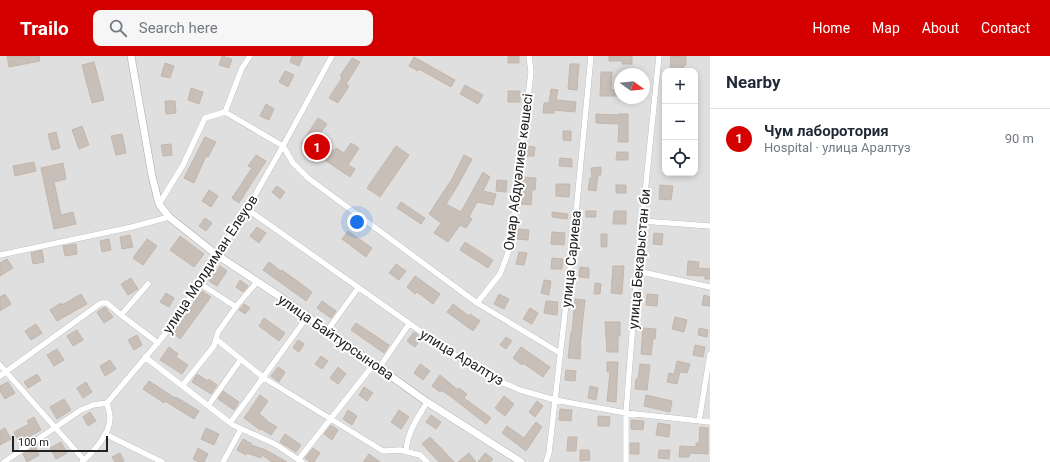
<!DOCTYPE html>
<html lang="en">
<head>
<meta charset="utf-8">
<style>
  :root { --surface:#fff; --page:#f6f6f7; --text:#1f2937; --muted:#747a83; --line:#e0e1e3; --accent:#d40000 }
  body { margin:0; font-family:Roboto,sans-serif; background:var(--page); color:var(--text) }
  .controls { position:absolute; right:12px; top:12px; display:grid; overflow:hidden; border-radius:8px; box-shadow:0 2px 6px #0003 }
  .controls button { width:36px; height:36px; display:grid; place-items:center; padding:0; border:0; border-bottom:1px solid var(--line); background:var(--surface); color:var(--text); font:20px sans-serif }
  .compass { position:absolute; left:614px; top:12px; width:36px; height:36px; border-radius:50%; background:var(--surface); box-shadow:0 2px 6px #0003; rotate:105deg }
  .scale { position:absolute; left:12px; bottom:10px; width:96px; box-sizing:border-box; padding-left:4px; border:2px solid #222; border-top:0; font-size:11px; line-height:14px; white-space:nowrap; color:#222; -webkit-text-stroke:3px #fff; paint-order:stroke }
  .you { position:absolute; left:357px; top:166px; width:14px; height:14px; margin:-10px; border:3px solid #fff; border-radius:50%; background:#1a73e8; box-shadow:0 0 0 6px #1a73e833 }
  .badge { display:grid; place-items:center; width:26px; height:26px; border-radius:50%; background:var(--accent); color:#fff; font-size:13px; font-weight:700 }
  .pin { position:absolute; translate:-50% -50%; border:2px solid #fff; box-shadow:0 1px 4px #0006 }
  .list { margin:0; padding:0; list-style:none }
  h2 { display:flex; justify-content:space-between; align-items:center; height:52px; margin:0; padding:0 16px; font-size:17px }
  h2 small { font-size:13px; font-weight:400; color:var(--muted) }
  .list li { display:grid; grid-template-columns:26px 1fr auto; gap:12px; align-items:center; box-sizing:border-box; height:60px; padding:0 16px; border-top:1px solid var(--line) }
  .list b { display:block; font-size:15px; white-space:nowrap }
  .list p { margin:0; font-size:13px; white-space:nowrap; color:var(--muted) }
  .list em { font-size:13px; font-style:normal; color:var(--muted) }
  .icon { flex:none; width:22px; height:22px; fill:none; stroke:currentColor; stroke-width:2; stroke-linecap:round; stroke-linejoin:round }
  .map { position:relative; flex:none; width:710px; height:406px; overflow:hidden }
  header { display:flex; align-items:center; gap:24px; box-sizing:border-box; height:56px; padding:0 20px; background:var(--accent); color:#fff }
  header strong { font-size:19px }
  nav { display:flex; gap:22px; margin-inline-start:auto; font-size:14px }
  .search { width:280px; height:36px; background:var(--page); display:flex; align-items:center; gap:10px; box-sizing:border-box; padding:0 14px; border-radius:8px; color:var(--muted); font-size:15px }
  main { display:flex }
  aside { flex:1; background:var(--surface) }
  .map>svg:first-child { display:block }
</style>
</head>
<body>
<header>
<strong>Trailo</strong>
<div class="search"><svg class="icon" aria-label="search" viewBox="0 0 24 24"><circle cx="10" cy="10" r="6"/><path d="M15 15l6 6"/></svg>Search here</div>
<nav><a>Home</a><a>Map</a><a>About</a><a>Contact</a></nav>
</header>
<main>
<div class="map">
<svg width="710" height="406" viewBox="0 0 710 406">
  <rect width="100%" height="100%" fill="#f2efe9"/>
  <!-- residential -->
  <path fill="#e0dfdf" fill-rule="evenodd" d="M0,0H710V406H0ZM665,15H695V117H665ZM620,18H644V42H620Z"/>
  <!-- building -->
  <path fill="#c7bfb8" stroke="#c4b6ab" d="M7,0H39L40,5L9,11Z
    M222,0L232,3L229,12L219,9Z
    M292,0H303L299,10L290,6Z
    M508,0H519V7H508Z
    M609,0H632V8H622V5H609Z
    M671,0H686V9H684L683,15H670Z
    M414,1L455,24L451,31L419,13L418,15L409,10Z
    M352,2L360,6L346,28L349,30L338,47L329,42L342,22L340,20Z
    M94,6L104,44L92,47L82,9Z
    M165,7L174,10L170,22L161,20Z
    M570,8H579L577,34L568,33Z
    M285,15L294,19L288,31L279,26Z
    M601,16H612L611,34H620V40H600Z
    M465,29L483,39L478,48L460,38Z
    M191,32L203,36L199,48L188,44Z
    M551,33L558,34L556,44L576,46L575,56L554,54V57H543L544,47H549Z
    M508,35H520V46H508Z
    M165,45H175L176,57L166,58Z
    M266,48L274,53L269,64L260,60Z
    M596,58L618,59V58H628V86H618L619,68L596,67Z
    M318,62L327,68L316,83L334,95L336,92L344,97L351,87L359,92L348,109L355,113L350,121L301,88Z
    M82,70L89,89L79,93L72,74Z
    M563,75H571V85L563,84Z
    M56,76L60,92L52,94L48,78Z
    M122,78L126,97L116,99L111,80Z
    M205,81L216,86L208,101L206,100L194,127L184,122Z
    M171,88L172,99L163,100L161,89Z
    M396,90L409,99L380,141L367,132Z
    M527,90L535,91L534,100H526Z
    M617,96H628V104H616Z
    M256,99L266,105L239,147L232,142L252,112L248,110Z
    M464,99L472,103L458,129L446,148L461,156L483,116L490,121L483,135L496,138L493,149L477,146L469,161L472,163L466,172L460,169L448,186L434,177L441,167L429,158L452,123Z
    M560,102L572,103V111L559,110Z
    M34,106L36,115L15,120L13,110Z
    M63,107L66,123L54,126L61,159L73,156L76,168L54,173L41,112Z
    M601,111V119H598L596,135L588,134L590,122H592L591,112Z
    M523,121L536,122L535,134H532L531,149L521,148Z
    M497,124L507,125L506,136L496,135Z
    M556,128H570L569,141L556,140Z
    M616,129H626V137H616Z
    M660,129L673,130L671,144L659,143Z
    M277,130L285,136L280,143L272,136Z
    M209,134L218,140L211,151L202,145Z
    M401,146L425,162L421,168L397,152Z
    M586,155H596V161H586Z
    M614,155H626V168H613Z
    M552,156L568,158L567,163L552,161Z
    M205,162L212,167L206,175L199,170Z
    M257,171L266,177L259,187L250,180Z
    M518,173L529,174L528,184L517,183Z
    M348,175L372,192L366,201L342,183Z
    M552,176L565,177L564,189L551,188Z
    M654,177L663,178L662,189L653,188Z
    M601,178H607V191H601Z
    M130,179L133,191L122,193L120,181Z
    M180,180L204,198L194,211L170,194Z
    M109,183L111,194L102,196L100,185Z
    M147,183L157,190L143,209L133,202Z
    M465,186L493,204L488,212L460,194Z
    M76,188L77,198L65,200L63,190Z
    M42,194L44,206L33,208L31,197Z
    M519,196L527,197L524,209L516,208Z
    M552,202L563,203L562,213H551Z
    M7,203L13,212L0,220V207Z
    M688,205L699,206L698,212L710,213V223H705V220L687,219Z
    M269,206L281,215L282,214L312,236L306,245L263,214Z
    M396,208L406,215L399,224L389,217Z
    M220,210L227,215L217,230L209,225Z
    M613,210H624L622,238L611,237Z
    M580,211L589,212V222L579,221Z
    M415,220L440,238L433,248L417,236L415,238L407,231Z
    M131,222L138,233L128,239L121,228Z
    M240,224L248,230L243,236L236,231Z
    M544,224L551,225L549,239L541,237Z
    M595,227L601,228L600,238H594Z
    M202,235L211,241L180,283L173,277Z
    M166,237L174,242L169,251L160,246Z
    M5,238L11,248L0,255V241Z
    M81,238L87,248L57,265L50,254L61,247L62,249Z
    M499,238L509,243L504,253L494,248Z
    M647,238L658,239L657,250L646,249Z
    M704,239L710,241V250L702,249Z
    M575,243L585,244L580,291H581L580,303L568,302L571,276H572Z
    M322,245L336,255L331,262L317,252Z
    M546,245L558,246L557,259L544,257Z
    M244,248L250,252L245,258L239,254Z
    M453,248L469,260L470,258L480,265L473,275L447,256Z
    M105,251L113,261L104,267L97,256Z
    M530,252L538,257L532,268L523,263Z
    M675,261L687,264L684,276L672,273Z
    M264,262L285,277L279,285L259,270Z
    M605,266H620V280H618V296H607Z
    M356,267L389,289L384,297L351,274Z
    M36,268L42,277L31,284L25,275Z
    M643,272L656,273L655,283H653L651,299L641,298Z
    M699,272L708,274L707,281L698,279Z
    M77,274L83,284L73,290L67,280Z
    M414,276L422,282L415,291L407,285Z
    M137,279L142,289L134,294L128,284Z
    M506,281L512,285L506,293L500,289Z
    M298,284L304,288L299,296L293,292Z
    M695,289L705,291L703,301L693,299Z
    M169,291L178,298L176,301L188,309L182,318L160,304Z
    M521,291L550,311L543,321L523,307L522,309L513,302Z
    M57,293L64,304L54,310L47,299Z
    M321,300L328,305L322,313L315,308Z
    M110,304L116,313L105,320L100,310Z
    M677,305L690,308L687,317L680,316L677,328L667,326L669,317L674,318Z
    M607,306H618L616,346L607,345L610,316H607Z
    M420,308L430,315L423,324L414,317Z
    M640,308L650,309L647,334L635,333L636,323H638Z
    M278,311L285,316L279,326L271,320Z
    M338,311L346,318L338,328L330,322Z
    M566,314L576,315L575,325L565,324Z
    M37,318L41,324L28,332L24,326Z
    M197,318L208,325L209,323L217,329L211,338L192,326Z
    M440,319L458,334L459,332L467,338L464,342L491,362L486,368L450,340L441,334L440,336L432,330Z
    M149,325L175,342L176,341L199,355L194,363L165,345L164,347L143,333Z
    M8,326L15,337L5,343L0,335V330Z
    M86,326L92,336L83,342L77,332Z
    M590,330L598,332L596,344L588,342Z
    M364,331L373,337L367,345L359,339Z
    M223,335L239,346L234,354L218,343Z
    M260,339L268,345L259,358L267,364V365L277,371L271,379L261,373L260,374L244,362Z
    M646,339L672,345L670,356L644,350Z
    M504,340L514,348L505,360L495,352Z
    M64,343L71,354L57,363L50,351Z
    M537,345L543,350L535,361L529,356Z
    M560,353L572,354L571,365L559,364Z
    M348,354L357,360L352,369L343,363Z
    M399,354L409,361L401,373L391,366Z
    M90,356L96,365L88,370L83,361Z
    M431,359L441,366L436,373L426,366Z
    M598,360L610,361L609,370H598Z
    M34,361L41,374L19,386L14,376L29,368L27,365Z
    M631,364L644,365L643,374L631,373Z
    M536,366L542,371L526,395L502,377L507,370L524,382Z
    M658,367L670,369L669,381L656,379Z
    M331,369L338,374L332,384L324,378Z
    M700,371L708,372V398L690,397L689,401H679L680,390L696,391V387H699Z
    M5,372L11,383L0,389V375Z
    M206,372L219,378L214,389L201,383Z
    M285,378L301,389L296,396L280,386Z
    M430,381L441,392L454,406H439L422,388Z
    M568,381H577L576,395H567Z
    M243,383L252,388L251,389L266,394L287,406H272L262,399L261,402L247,397L246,399L237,394Z
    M61,386L67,397L56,403L50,392Z
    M630,387H639V398H630Z
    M35,390L39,399L27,406L23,398Z
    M198,392L208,398L204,406H199L193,403Z
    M313,392L320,397L314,406H310L305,402Z
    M580,394H589L590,404L580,405Z
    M659,394H670L669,403L658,402Z
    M120,397L124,405L122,406H115L112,401Z
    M469,397L476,406H458Z
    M485,397L493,403L490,406H478Z
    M369,398L380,406H363Z"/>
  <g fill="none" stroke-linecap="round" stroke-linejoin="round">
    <defs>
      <path id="minor" d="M225,56L283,90L293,107L308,122L477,247L560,297
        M159,148L183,109L205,62L225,56L242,12L250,0
        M247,153L447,294L499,325L520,334L555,344L626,357L710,366
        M642,165L710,170
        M0,199L132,171L169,161
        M637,215L710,231
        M199,227L236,251
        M477,247L500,218L508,197L511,184L531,16L529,0
        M121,259L158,287
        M327,275L358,232
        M216,283L264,322L383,395L400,394L420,399L427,406
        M145,301L233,369L275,388L302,406
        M0,309L84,404
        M379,312L409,268
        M0,320L101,247H107L121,259L148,228
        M182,330L214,290L218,276L238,248L257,226
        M208,350L241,303
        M699,365L710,298
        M230,367L307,261
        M105,378L162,406
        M406,396C407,376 418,362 427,346
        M298,404L374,308
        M4,406L81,354L93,349L107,347
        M82,406C93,396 110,378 110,362C110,357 108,352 107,347L161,283L177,262L247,153L283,90L332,0
        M223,406L241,373
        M546,406L549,397L574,178L591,0
        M626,406V357L637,215L659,0"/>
      <path id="tertiary" d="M131,0L152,120L159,148L169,161L217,199L279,240L427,346L521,406"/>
    </defs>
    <!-- minor casing -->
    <use href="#minor" stroke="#a9a9a9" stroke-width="6"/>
    <!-- tertiary casing -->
    <use href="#tertiary" stroke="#a9a9a9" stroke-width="8"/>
    <!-- minor -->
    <use href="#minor" stroke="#fff" stroke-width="5.5"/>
    <!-- tertiary -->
    <use href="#tertiary" stroke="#fff" stroke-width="7"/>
  </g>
  <g text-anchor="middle" stroke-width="4" stroke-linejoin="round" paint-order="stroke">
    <!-- street labels -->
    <g font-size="14" fill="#222" stroke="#fff">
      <text transform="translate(518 116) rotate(-83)" y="5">Омар Абдуәлиев көшесі</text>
      <text transform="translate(571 203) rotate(-84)" y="5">улица Сариева</text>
      <text transform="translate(639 203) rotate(-85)" y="5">улица Бекарыстан би</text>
      <text transform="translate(210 208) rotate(-57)" y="5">улица Молдиман Елеуов</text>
      <text transform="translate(336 281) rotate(35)" y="5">улица Байтурсынова</text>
      <text transform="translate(462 301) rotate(31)" y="5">улица Аралтуз</text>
    </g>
  </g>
</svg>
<div class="controls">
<button>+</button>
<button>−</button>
<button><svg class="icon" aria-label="locate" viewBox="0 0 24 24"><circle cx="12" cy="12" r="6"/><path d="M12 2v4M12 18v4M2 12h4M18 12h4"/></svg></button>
</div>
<svg class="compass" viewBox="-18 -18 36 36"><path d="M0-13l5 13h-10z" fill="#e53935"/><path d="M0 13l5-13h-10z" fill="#747a83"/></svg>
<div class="scale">100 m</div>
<div class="you"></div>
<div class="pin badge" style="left:317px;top:91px">1</div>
</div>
<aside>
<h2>Nearby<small></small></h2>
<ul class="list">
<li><span class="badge">1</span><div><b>Чум лаборотория</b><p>Hospital · улица Аралтуз</p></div><em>90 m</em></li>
</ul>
</aside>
</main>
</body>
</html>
